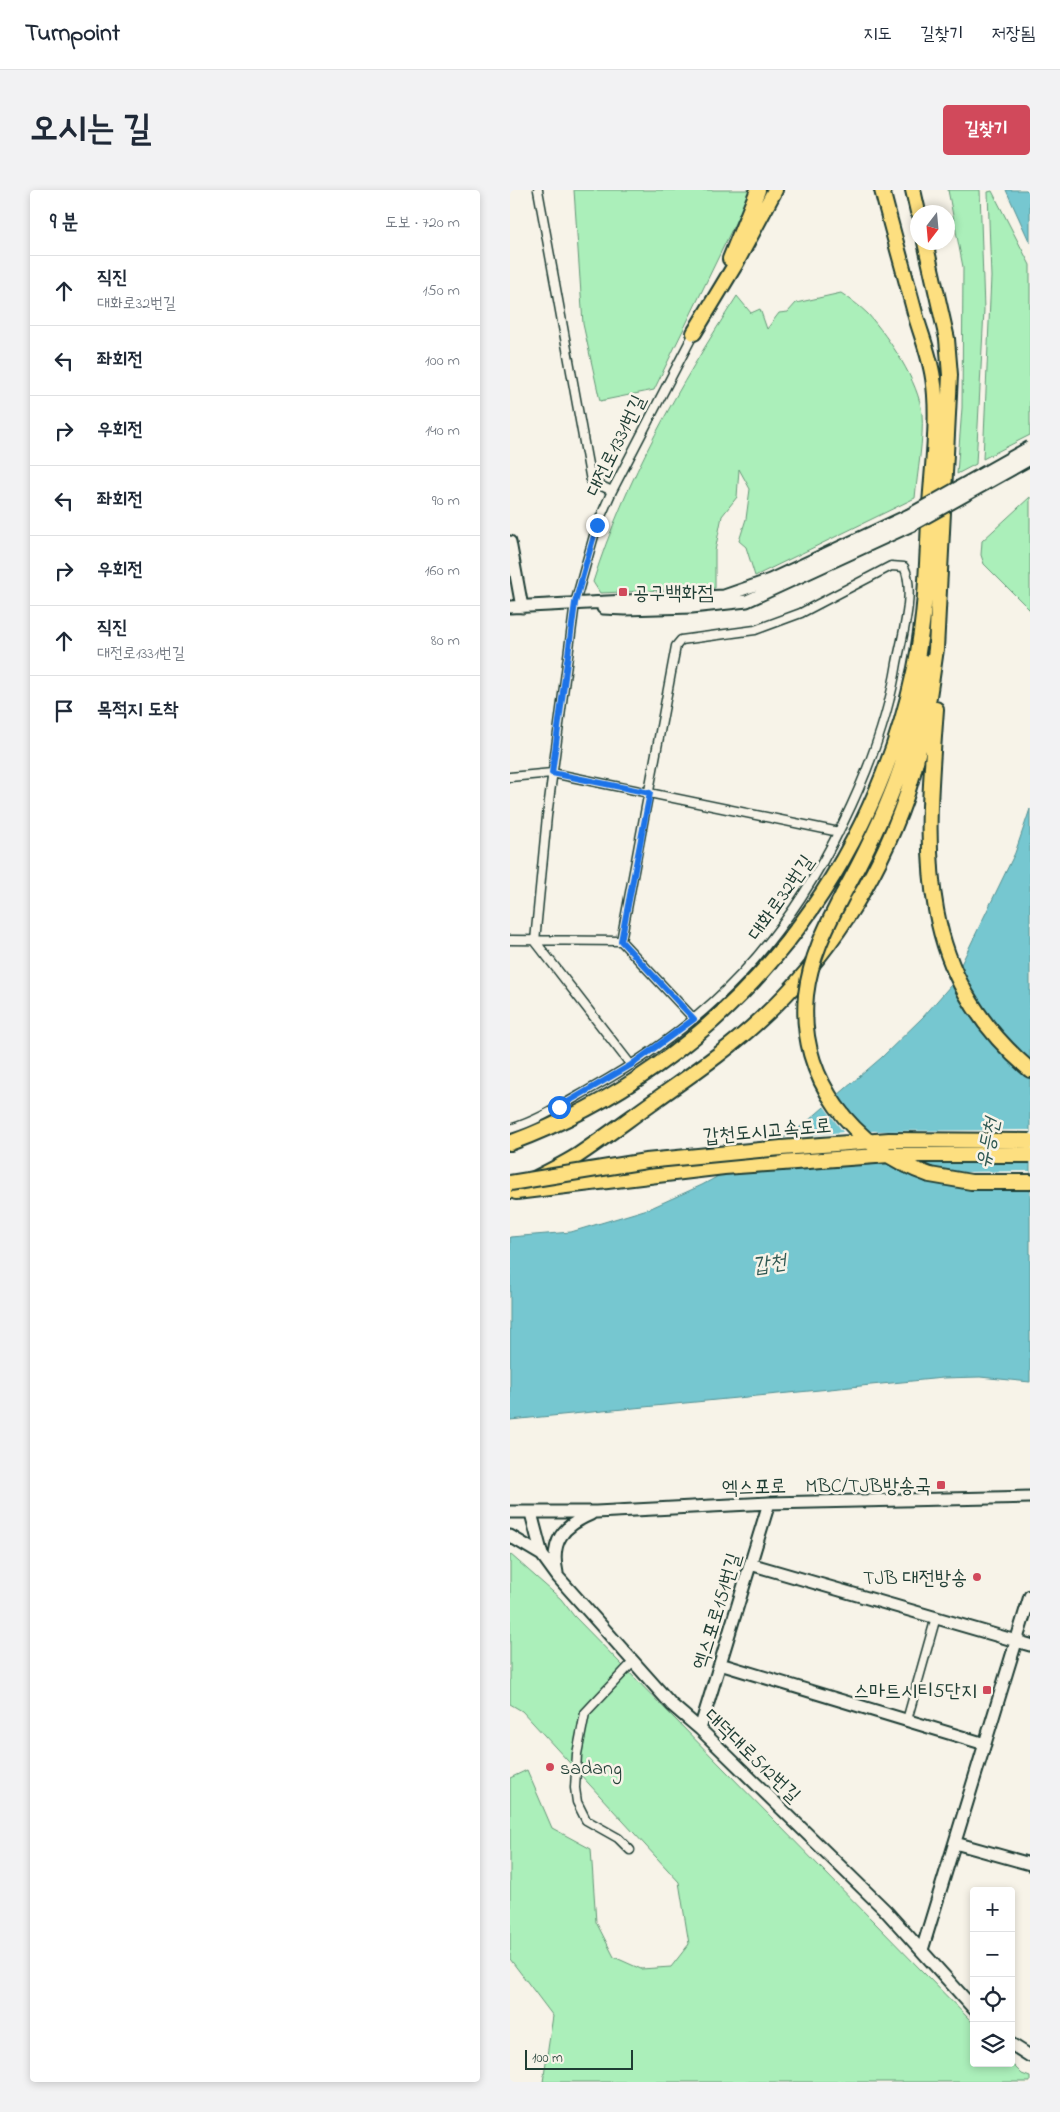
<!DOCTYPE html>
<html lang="ko">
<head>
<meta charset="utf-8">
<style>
  :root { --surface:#fff; --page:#f2f2f3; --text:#1f2937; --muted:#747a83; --line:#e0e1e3; --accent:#d1495b }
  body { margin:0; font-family:"Indie Flower","Poor Story",sans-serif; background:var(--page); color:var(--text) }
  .controls { position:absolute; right:15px; bottom:15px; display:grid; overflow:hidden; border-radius:5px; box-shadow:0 2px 8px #0003 }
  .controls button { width:45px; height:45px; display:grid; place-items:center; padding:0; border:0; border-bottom:1px solid var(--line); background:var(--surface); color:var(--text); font:25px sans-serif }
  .compass { position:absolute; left:400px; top:15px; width:45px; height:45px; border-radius:50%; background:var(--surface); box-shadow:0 2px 8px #0003; rotate:196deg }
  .scale { position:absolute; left:15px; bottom:12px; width:108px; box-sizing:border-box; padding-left:5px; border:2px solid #1f3d34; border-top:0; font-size:14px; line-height:18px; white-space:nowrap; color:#1f3d34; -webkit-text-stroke:4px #f7f3e8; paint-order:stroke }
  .stop { position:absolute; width:15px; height:15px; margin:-11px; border:4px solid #1a73e8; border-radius:50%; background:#fff }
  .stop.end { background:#1a73e8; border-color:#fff; box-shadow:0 1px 5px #0008 }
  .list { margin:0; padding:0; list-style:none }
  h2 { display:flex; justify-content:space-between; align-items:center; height:65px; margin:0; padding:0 20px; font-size:21px }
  h2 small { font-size:16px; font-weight:400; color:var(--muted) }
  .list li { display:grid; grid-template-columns:32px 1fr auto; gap:15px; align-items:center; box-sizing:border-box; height:70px; padding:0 20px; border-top:1px solid var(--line) }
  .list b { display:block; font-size:19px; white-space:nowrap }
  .list p { margin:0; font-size:16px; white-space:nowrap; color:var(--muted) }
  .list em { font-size:16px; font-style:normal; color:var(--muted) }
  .icon { flex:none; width:28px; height:28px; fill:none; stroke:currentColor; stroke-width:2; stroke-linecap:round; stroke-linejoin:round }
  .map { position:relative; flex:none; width:520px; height:1892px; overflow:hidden; border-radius:5px }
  header { display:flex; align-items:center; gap:30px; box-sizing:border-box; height:70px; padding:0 25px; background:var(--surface); border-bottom:1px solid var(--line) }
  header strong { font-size:24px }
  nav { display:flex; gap:28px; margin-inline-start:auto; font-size:18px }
  .intro { display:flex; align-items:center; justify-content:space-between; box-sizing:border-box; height:120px; padding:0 30px }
  h1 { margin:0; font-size:35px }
  .button { padding:12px 22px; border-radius:5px; background:var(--accent); color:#fff; font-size:18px; font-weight:700 }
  main { display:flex; gap:30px; padding:0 30px }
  aside { flex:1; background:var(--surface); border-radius:5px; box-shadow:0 2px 8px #0003 }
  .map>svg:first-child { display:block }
</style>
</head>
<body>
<header>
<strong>Turnpoint</strong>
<nav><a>지도</a><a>길찾기</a><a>저장됨</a></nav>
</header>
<div class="intro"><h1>오시는 길</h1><a class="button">길찾기</a></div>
<main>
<aside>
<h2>9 분<small>도보 · 720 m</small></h2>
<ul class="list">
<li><svg class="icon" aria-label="ahead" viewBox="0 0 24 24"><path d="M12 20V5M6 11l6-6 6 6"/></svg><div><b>직진</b><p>대화로32번길</p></div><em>150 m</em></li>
<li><svg class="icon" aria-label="left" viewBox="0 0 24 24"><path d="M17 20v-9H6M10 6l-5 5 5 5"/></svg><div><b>좌회전</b></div><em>100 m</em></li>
<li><svg class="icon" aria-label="right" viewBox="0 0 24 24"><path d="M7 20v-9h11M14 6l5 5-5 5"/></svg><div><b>우회전</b></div><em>140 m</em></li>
<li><svg class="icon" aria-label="left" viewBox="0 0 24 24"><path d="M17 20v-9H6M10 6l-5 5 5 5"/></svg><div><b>좌회전</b></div><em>90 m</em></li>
<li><svg class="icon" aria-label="right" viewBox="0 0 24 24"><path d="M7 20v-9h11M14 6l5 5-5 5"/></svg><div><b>우회전</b></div><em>160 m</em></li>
<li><svg class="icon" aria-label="ahead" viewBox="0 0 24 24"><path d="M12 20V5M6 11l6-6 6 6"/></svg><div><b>직진</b><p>대전로1331번길</p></div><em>80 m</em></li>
<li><svg class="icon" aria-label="arrive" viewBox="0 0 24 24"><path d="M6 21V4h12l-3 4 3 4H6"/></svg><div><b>목적지 도착</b></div></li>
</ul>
</aside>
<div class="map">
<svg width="520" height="1892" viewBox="0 0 520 1892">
  <rect width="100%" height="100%" fill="#f7f3e8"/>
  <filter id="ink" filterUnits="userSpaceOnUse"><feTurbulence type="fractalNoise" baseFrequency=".02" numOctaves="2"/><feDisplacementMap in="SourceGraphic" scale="10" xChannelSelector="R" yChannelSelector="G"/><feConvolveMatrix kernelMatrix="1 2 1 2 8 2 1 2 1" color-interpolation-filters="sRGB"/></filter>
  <g filter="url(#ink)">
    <!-- green -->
    <path fill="#abefba" stroke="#659677" d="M64,0H241L144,200L90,211L73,134Z
      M438,0H470L474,120L466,274L447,284L452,218L453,77Z
      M482,1L520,75V245L473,269L481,87L478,2Z
      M331,103C340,109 350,116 358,124C379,148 409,192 412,224C414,248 407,284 405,308L245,386L236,357L229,351L236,329L240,299L229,279L227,307L212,326L205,361V398L90,403L83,392C115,290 169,196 227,106L241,123L250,119L257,139L269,123L278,122L286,113Z
      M520,307V420L474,374L471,365L472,351Z
      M0,1364L51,1409L64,1426L464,1834V1873H501L512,1884L520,1887V1892H33L43,1826L0,1769V1588L17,1580L42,1638L81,1659L86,1732L104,1767L131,1779L161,1777L179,1754L169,1692L12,1521L0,1514Z"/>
    <!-- water -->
    <path fill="#76c7d0" stroke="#539092" d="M496,0H520V53Z
      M520,619V1192L470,1187L433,1188L0,1230V1047L61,1042L141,1018L192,995L240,969L292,936L371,868L413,827L441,795L505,663Z"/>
    <!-- pier -->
    <path fill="#f7f3e8" d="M323,907L349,941L520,940V971H399L429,979L455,982L520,981V993L459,992L379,972L314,975L203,986L270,948L333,942L313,915Z"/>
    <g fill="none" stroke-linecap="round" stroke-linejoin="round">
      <defs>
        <path id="street" d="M28,0L81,291L102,301
          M0,587L42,583L329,642
          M0,750L111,751L166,456L171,450L245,440L291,423L381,376L394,377C406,400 392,447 387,473C378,529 358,582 333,633C275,752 200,832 84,897C57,912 30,930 0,939
          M111,751L184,829
          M121,875L25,751L37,626L65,413L87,335L102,301L184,143
          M397,1530L426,1427
          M120,1660L108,1648L76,1630L67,1612L65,1598L67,1564L75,1523L124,1471"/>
        <path id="secondary" d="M0,352L12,417
          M0,417L214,406L260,390L399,325
          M93,418L115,419L182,417L237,411L402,335
          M0,1322H86L259,1313L520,1307
          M21,1323L32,1365L48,1387L162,1515L190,1539L375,1720L464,1819
          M0,1346L32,1365
          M240,1374L520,1455
          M47,1383C40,1351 53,1336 81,1324
          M210,1474L475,1554
          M190,1539L259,1313
          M445,1653L520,1674
          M412,1760L520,1406
          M501,1854L520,1866"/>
        <path id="highway" d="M403,0L408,22
          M220,69L248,0
          M184,143L225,75L265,0
          M426,519C416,658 402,779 520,880
          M332,706C373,632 406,557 415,472
          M0,953C210,875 359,696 405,478C415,430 417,380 419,330C421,288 430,228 423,188C420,167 412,147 406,127C395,85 383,43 372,0
          M420,985L461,992H520
          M0,1001C22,990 46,979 67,966C94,948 120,928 147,909C182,884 219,859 251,829C317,768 367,691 396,607C412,558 419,509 426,459L440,185L437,149L415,52
          M6,1002L214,977L272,973"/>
      </defs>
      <!-- street casing -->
      <use href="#street" stroke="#1f3d34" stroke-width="11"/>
      <!-- secondary casing -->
      <use href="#secondary" stroke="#1f3d34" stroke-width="15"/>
      <!-- highway casing -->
      <use href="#highway" stroke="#1f3d34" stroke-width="18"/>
      <!-- street -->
      <use href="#street" stroke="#f7f3e8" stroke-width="8"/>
      <!-- secondary -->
      <use href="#secondary" stroke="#f7f3e8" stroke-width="11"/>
      <!-- highway -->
      <use href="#highway" stroke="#fddf80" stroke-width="14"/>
      <defs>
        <path id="secondary-bridge" d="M399,325L520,257
          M402,335L520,269"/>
        <path id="highway-bridge" d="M332,706C316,737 300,769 296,805C288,888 343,959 420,985
          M272,973L379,965H520
          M0,993L136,971L271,958L379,950L520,951"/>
      </defs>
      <!-- secondary-bridge casing -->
      <use href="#secondary-bridge" stroke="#1f3d34" stroke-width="15" stroke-linecap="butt"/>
      <!-- highway-bridge casing -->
      <use href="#highway-bridge" stroke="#1f3d34" stroke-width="18" stroke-linecap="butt"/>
      <!-- secondary-bridge -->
      <use href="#secondary-bridge" stroke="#f7f3e8" stroke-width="11"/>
      <!-- highway-bridge -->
      <use href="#highway-bridge" stroke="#fddf80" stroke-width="14"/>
    </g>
  </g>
  <g fill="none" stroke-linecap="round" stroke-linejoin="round" filter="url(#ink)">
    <!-- route -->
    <path stroke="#1a73e8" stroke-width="6" d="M49,917L121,875L184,829L111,751L140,603L42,583L65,413L87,335"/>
  </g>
  <!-- markers -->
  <g fill="#d1495b" stroke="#f7f3e8" stroke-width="2">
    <rect x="108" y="397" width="10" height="10" rx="2.5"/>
    <rect x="426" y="1290" width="10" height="10" rx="2.5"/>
    <circle cx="467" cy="1387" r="5"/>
    <rect x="472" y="1495" width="10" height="10" rx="2.5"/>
    <circle cx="40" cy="1577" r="5"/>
  </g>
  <g text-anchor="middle" stroke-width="5" stroke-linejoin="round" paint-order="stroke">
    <!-- street labels -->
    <g font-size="20" fill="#1f3d34" stroke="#f7f3e8">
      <text transform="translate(105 255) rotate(-64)" y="7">대전로1331번길</text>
      <text transform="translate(270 707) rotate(-55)" y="7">대화로32번길</text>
      <text transform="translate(257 940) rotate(-5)" y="7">갑천도시고속도로</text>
      <text transform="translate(244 1296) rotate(-2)" y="7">엑스포로</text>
      <text transform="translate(206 1421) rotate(-73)" y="7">엑스포로151번길</text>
      <text transform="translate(243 1565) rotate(44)" y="7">대덕대로512번길</text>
    </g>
    <!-- poi labels -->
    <g font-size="20" fill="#1f3d34" stroke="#f7f3e8" text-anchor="end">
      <text x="123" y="409" text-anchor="start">공구백화점</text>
      <text x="421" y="1302">MBC/TJB방송국</text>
      <text x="457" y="1394">TJB 대전방송</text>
      <text x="467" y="1507">스마트시티5단지</text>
      <text x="50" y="1584" text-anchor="start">sadang</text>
    </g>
    <!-- water labels -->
    <g font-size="21" font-style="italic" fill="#305953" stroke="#f7f3e8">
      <text transform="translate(477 953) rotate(-78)" y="7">유등천</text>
      <text transform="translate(259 1073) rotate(-8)" y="7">갑천</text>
    </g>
  </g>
</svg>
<div class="controls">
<button>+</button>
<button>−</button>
<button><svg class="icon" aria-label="locate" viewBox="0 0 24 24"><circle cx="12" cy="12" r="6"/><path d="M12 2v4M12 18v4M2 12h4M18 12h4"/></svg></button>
<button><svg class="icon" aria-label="layers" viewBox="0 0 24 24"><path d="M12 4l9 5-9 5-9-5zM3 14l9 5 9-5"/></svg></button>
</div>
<svg class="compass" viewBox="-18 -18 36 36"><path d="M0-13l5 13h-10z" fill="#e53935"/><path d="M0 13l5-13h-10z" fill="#747a83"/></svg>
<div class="scale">100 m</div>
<div class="stop" style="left:49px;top:917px"></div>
<div class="stop end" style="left:87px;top:335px"></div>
</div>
</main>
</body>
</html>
